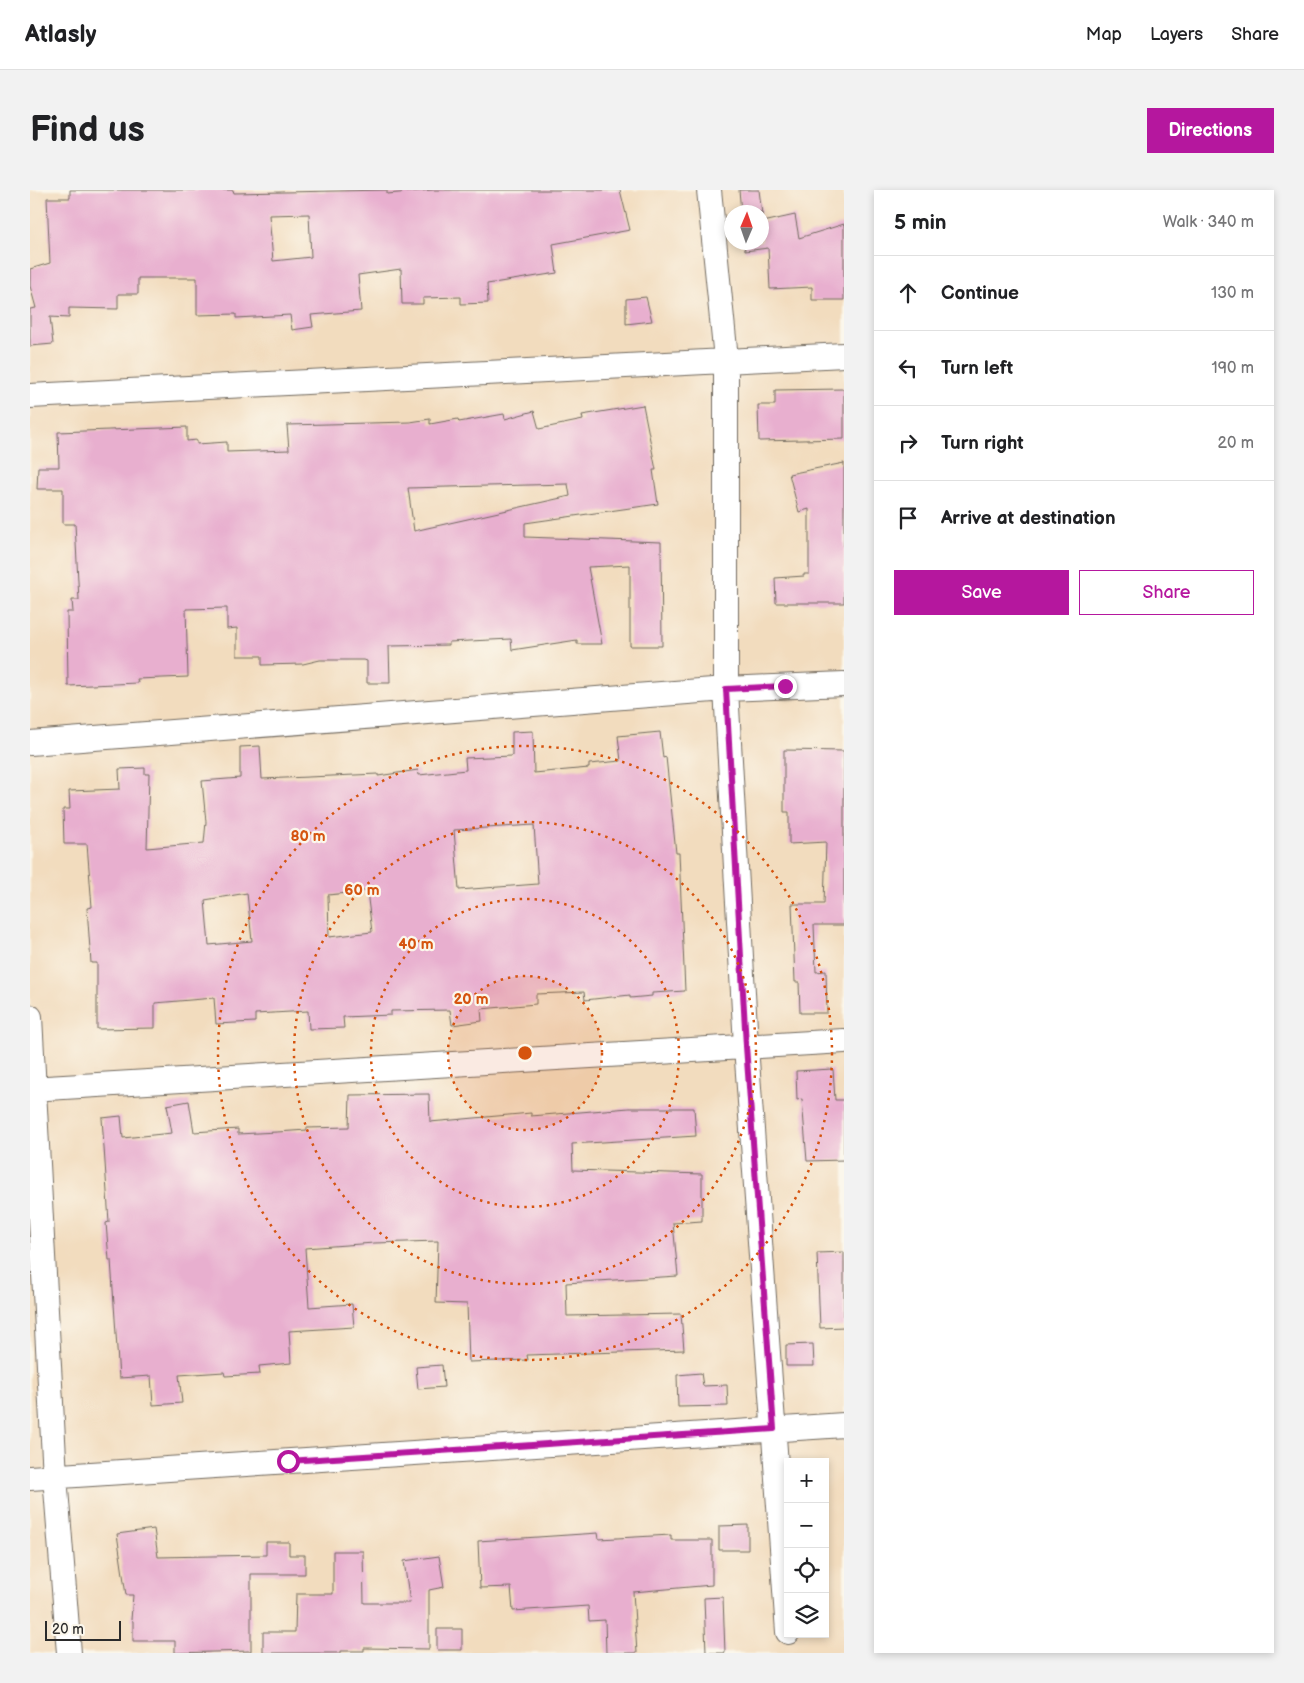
<!DOCTYPE html>
<html lang="en">
<head>
<meta charset="utf-8">
<style>
  :root { --surface:#fff; --page:#f2f2f2; --text:#202124; --muted:#757577; --line:#e0e0e0; --accent:#b5179e }
  body { margin:0; font-family:"Balsamiq Sans",sans-serif; background:var(--page); color:var(--text) }
  .controls { position:absolute; right:15px; bottom:15px; display:grid; overflow:hidden; border-radius:0px; box-shadow:0 2px 8px #0003 }
  .controls button { width:45px; height:45px; display:grid; place-items:center; padding:0; border:0; border-bottom:1px solid var(--line); background:var(--surface); color:var(--text); font:25px sans-serif }
  .compass { position:absolute; left:694px; top:15px; width:45px; height:45px; border-radius:50%; background:var(--surface); box-shadow:0 2px 8px #0003; rotate:2deg }
  .scale { position:absolute; left:15px; bottom:12px; width:76px; box-sizing:border-box; padding-left:5px; border:2px solid #2b2b2b; border-top:0; font-size:14px; line-height:18px; white-space:nowrap; color:#2b2b2b; -webkit-text-stroke:4px #fbf7ec; paint-order:stroke }
  .stop { position:absolute; width:15px; height:15px; margin:-11px; border:4px solid #b5179e; border-radius:50%; background:#fff }
  .stop.end { background:#b5179e; border-color:#fff; box-shadow:0 1px 5px #0008 }
  .list { margin:0; padding:0; list-style:none }
  h2 { display:flex; justify-content:space-between; align-items:center; height:65px; margin:0; padding:0 20px; font-size:21px }
  h2 small { font-size:16px; font-weight:400; color:var(--muted) }
  .list li { display:grid; grid-template-columns:32px 1fr auto; gap:15px; align-items:center; box-sizing:border-box; height:75px; padding:0 20px; border-top:1px solid var(--line) }
  .list b { display:block; font-size:19px; white-space:nowrap }
  .list em { font-size:16px; font-style:normal; color:var(--muted) }
  .actions { display:flex; gap:10px; padding:15px 20px }
  .actions a { flex:1; padding:11px 0; border:1px solid var(--accent); border-radius:0px; text-align:center; font-size:18px; color:var(--accent) }
  .actions .main { background:var(--accent); color:#fff }
  .icon { flex:none; width:28px; height:28px; fill:none; stroke:currentColor; stroke-width:2; stroke-linecap:round; stroke-linejoin:round }
  .map { position:relative; flex:none; width:814px; height:1463px; overflow:hidden; border-radius:0px }
  header { display:flex; align-items:center; gap:30px; box-sizing:border-box; height:70px; padding:0 25px; background:var(--surface); border-bottom:1px solid var(--line) }
  header strong { font-size:24px }
  nav { display:flex; gap:28px; margin-inline-start:auto; font-size:18px }
  .intro { display:flex; align-items:center; justify-content:space-between; box-sizing:border-box; height:120px; padding:0 30px }
  h1 { margin:0; font-size:35px }
  .button { padding:12px 22px; border-radius:0px; background:var(--accent); color:#fff; font-size:18px; font-weight:700 }
  main { display:flex; gap:30px; padding:0 30px }
  aside { flex:1; background:var(--surface); border-radius:0px; box-shadow:0 2px 8px #0003 }
  .map>svg:first-child { display:block }
</style>
</head>
<body>
<header>
<strong>Atlasly</strong>
<nav><a>Map</a><a>Layers</a><a>Share</a></nav>
</header>
<div class="intro"><h1>Find us</h1><a class="button">Directions</a></div>
<main>
<div class="map">
<svg width="814" height="1463" viewBox="0 0 814 1463">
  <rect width="100%" height="100%" fill="#fbf7ec"/>
  <filter id="ink" filterUnits="userSpaceOnUse"><feTurbulence type="fractalNoise" baseFrequency=".02" numOctaves="2"/><feDisplacementMap in="SourceGraphic" scale="10" xChannelSelector="R" yChannelSelector="G"/><feConvolveMatrix kernelMatrix="1 2 1 2 8 2 1 2 1" color-interpolation-filters="sRGB"/></filter>
  <filter id="wash" filterUnits="userSpaceOnUse"><feTurbulence type="fractalNoise" baseFrequency=".0096" numOctaves="4" result="noise"/><feDisplacementMap in="SourceGraphic" scale="20" xChannelSelector="R" yChannelSelector="G"/><feGaussianBlur stdDeviation="1.12" result="paint"/><feColorMatrix in="noise" values="0 0 0 0 0 0 0 0 0 0 0 0 0 0 0 0 0 1.4 0 .05"/><feComposite in="paint" operator="in"/></filter>
  <g filter="url(#wash)">
    <rect width="100%" height="100%" fill="#f2dcbe"/>
    <g id="blocks">
      <!-- building -->
      <path fill="#e8afcf" fill-rule="evenodd" d="M40,0H203L204,3L357,0V4L402,0H590L600,40L523,54L527,83L457,94L458,113L431,114V107L393,108V114H372L371,79L328,85L331,121L281,125L283,137L262,140L260,125L206,128V124L167,125V88H108V104H88V119L39,118V128L20,127L23,154L0,156V119L6,118L0,96V79L20,73L17,8H40ZM279,24L281,67L243,71L239,25Z
        M709,0H729L733,32L765,25L769,48L814,34V110H782V97L740,99L738,58L715,61L714,52H732V22H711Z
        M616,107L622,131L596,134V109Z
        M814,199V249L729,251L728,215H745V200Z
        M613,215L626,280H623L628,314L495,333V347L631,352L632,456H600V375L558,377L572,454H547V450L482,460L481,449L419,452V455L359,456L360,493H337V471L334,470H290L273,474L232,475V466H207V438L197,439V418L156,419L158,487L107,489L108,493L38,496L37,422H43L42,410H49L45,334H33V299H7L8,277H29L28,242L157,237V251L167,250V254L197,252V262L259,260L257,235L380,232L400,229V234L428,229L429,232L474,224L475,229L504,221L509,239L553,230L552,225ZM538,294L540,306L384,341L378,298Z
        M814,273V413H746L745,388L774,386V384H779V319L769,322L759,284Z
        M503,541L504,583L559,578V574L591,571L588,546L630,542L633,568L636,567L646,663H649L655,801L622,803V806L600,808V805L555,810L554,802L506,804V814L451,819L452,831L422,835L420,820L361,821V825L313,827L314,838L279,839L278,821L225,824V832L186,834L184,808L125,813V838L67,839V773H61L57,718L62,717L57,654H34L33,619H40L39,601L90,599L89,579L115,578V584H119L117,658L174,653L176,632L172,591L210,588V557L230,556L232,589L348,584V586L388,580L389,585L436,580L435,568L482,566V542ZM504,635L508,694L429,700L424,640ZM337,701L342,742L299,747L298,705ZM217,703L222,751L179,755L175,710Z
        M754,560L814,561V735H784L786,782L796,781L797,823H770L769,792H765L762,714H794L796,652L759,654V622H754Z
        M803,879L805,910H814V970L777,971L772,909L767,910L766,881Z
        M399,904L400,932L501,923V926L599,918H664L666,946L542,954L543,980L672,984V1031L643,1033L648,1086L536,1093L537,1126L651,1124L654,1160L497,1165L498,1170L439,1172L437,1114L406,1113L408,1051L344,1053L275,1058L279,1117L322,1114L324,1137L259,1141L261,1173L229,1176L230,1184L195,1186L194,1182L149,1185L152,1213L123,1215L121,1186L89,1188L81,1070H79L76,1033L79,1032L72,928L91,926L93,948L142,943L137,915L159,911L164,942L208,939V944L247,942L277,940V938L319,937L320,905Z
        M814,1062V1137L790,1138L787,1063Z
        M783,1154L784,1176H756V1155Z
        M412,1175L414,1197L388,1199L386,1177Z
        M671,1183L673,1196L697,1195L698,1216L648,1217L647,1185Z
        M718,1335V1360H689V1336Z
        M124,1339L128,1367L236,1365V1352H259V1365H275V1384H221V1461L145,1463V1451H103V1431L101,1430L103,1405H96L87,1344Z
        M568,1343L569,1349L641,1345V1350H682V1395L603,1402L607,1463H576L575,1430L559,1431L558,1416L483,1421L481,1397L450,1398L448,1351Z
        M303,1361H333L334,1413H380L374,1371L409,1366L414,1397L399,1400V1459L334,1458V1461H310V1463H233V1442H265L266,1404H303Z
        M693,1407L695,1463H676L674,1408Z
        M407,1439H432V1460H407Z"/>
    </g>
  </g>
  <g filter="url(#ink)">
    <use href="#blocks" fill-opacity="0" stroke="#71695e" stroke-width="1"/>
    <g fill="none" stroke-linecap="round" stroke-linejoin="round">
      <defs>
        <path id="street" d="M679,0L696,169V499L716,856L758,1442
          M0,206L814,165
          M0,553L696,499L814,494
          M0,827L25,1286L39,1463
          M0,899L814,851
          M0,1288L814,1235"/>
      </defs>
      <!-- street casing -->
      <use href="#street" stroke="#71695e" stroke-width="26"/>
      <!-- street -->
      <use href="#street" stroke="#fff" stroke-width="24"/>
    </g>
  </g>
  <g fill="none" stroke-linecap="round" stroke-linejoin="round" filter="url(#ink)">
    <!-- route -->
    <path stroke="#b5179e" stroke-width="6" d="M258,1271L744,1239L716,856L696,499L755,496"/>
  </g>
  <!-- distance rings -->
  <circle cx="495" cy="863" r="77" fill="#d5540f" fill-opacity=".12"/>
  <g fill="none" stroke="#d5540f" stroke-width="2.5" stroke-dasharray="2.5 5">
    <circle cx="495" cy="863" r="77"/>
    <circle cx="495" cy="863" r="154"/>
    <circle cx="495" cy="863" r="231"/>
    <circle cx="495" cy="863" r="307"/>
  </g>
  <circle cx="495" cy="863" r="8" fill="#d5540f" stroke="#fbf7ec" stroke-width="2.5"/>
  <g font-size="15" text-anchor="middle" font-weight="bold" fill="#d5540f" stroke="#fbf7ec" stroke-width="4.5" stroke-linejoin="round" paint-order="stroke">
    <text x="278" y="651">80 m</text>
    <text x="332" y="705">60 m</text>
    <text x="386" y="759">40 m</text>
    <text x="441" y="814">20 m</text>
  </g>
</svg>
<div class="controls">
<button>+</button>
<button>−</button>
<button><svg class="icon" aria-label="locate" viewBox="0 0 24 24"><circle cx="12" cy="12" r="6"/><path d="M12 2v4M12 18v4M2 12h4M18 12h4"/></svg></button>
<button><svg class="icon" aria-label="layers" viewBox="0 0 24 24"><path d="M12 4l9 5-9 5-9-5zM3 14l9 5 9-5"/></svg></button>
</div>
<svg class="compass" viewBox="-18 -18 36 36"><path d="M0-13l5 13h-10z" fill="#e53935"/><path d="M0 13l5-13h-10z" fill="#757577"/></svg>
<div class="scale">20 m</div>
<div class="stop" style="left:258px;top:1271px"></div>
<div class="stop end" style="left:755px;top:496px"></div>
</div>
<aside>
<h2>5 min<small>Walk · 340 m</small></h2>
<ul class="list">
<li><svg class="icon" aria-label="ahead" viewBox="0 0 24 24"><path d="M12 20V5M6 11l6-6 6 6"/></svg><div><b>Continue</b></div><em>130 m</em></li>
<li><svg class="icon" aria-label="left" viewBox="0 0 24 24"><path d="M17 20v-9H6M10 6l-5 5 5 5"/></svg><div><b>Turn left</b></div><em>190 m</em></li>
<li><svg class="icon" aria-label="right" viewBox="0 0 24 24"><path d="M7 20v-9h11M14 6l5 5-5 5"/></svg><div><b>Turn right</b></div><em>20 m</em></li>
<li><svg class="icon" aria-label="arrive" viewBox="0 0 24 24"><path d="M6 21V4h12l-3 4 3 4H6"/></svg><div><b>Arrive at destination</b></div></li>
</ul>
<div class="actions"><a class="main">Save</a><a>Share</a></div>
</aside>
</main>
</body>
</html>
